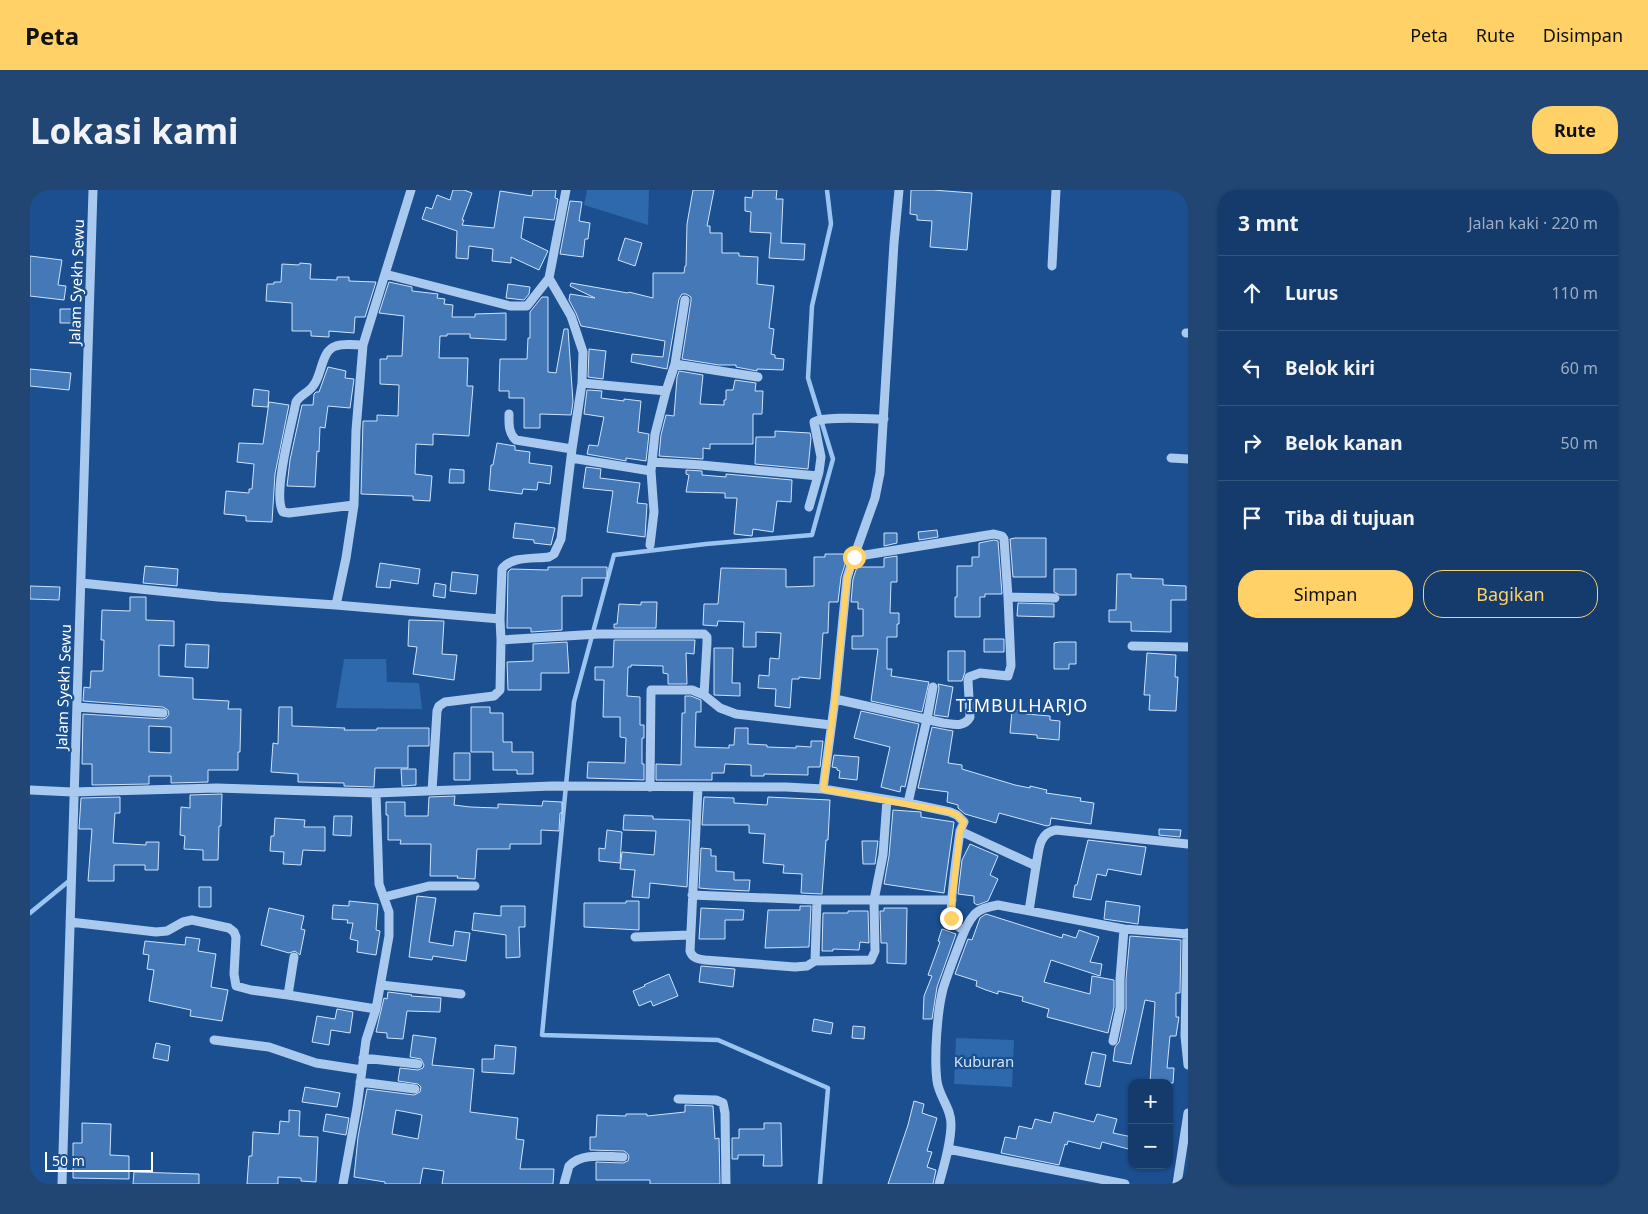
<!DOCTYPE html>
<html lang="id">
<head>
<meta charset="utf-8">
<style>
  :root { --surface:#143b6b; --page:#214673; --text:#f1f3f6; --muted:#9dadc1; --line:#33557e; --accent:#ffd166 }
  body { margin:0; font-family:"Noto Sans",sans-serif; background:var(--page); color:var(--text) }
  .controls { position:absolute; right:15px; bottom:15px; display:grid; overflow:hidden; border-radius:10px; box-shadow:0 1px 4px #0004 }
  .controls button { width:45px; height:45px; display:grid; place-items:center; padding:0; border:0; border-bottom:1px solid var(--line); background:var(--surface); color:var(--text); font:25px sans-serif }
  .scale { position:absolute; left:15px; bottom:12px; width:108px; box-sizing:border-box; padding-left:5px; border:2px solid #fff; border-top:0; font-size:14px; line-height:18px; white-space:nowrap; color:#fff; -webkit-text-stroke:4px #1b4f8f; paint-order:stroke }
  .stop { position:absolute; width:15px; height:15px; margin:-11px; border:4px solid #ffd166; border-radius:50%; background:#fff }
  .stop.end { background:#ffd166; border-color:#fff; box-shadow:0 1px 5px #0008 }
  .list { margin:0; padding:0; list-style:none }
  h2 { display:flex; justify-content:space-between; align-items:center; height:65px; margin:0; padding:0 20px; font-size:21px }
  h2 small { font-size:16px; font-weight:400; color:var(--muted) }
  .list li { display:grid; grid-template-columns:32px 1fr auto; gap:15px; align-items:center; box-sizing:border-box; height:75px; padding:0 20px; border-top:1px solid var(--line) }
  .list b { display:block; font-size:19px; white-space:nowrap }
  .list em { font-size:16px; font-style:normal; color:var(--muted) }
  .actions { display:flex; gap:10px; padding:15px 20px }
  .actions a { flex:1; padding:11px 0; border:1px solid var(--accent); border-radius:20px; text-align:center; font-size:18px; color:var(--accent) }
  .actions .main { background:var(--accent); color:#111 }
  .icon { flex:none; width:28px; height:28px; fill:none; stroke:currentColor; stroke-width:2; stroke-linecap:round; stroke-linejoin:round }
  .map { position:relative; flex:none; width:1158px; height:994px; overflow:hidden; border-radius:20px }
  header { display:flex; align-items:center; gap:30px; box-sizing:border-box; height:70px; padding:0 25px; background:var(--accent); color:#111 }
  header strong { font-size:24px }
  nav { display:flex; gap:28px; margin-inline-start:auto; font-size:18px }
  .intro { display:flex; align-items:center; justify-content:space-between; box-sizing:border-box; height:120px; padding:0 30px }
  h1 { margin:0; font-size:35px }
  .button { padding:12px 22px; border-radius:20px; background:var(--accent); color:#111; font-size:18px; font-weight:700 }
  main { display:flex; gap:30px; padding:0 30px }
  aside { flex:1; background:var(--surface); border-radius:20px; box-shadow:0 1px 4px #0004 }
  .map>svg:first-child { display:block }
</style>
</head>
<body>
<header>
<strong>Peta</strong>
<nav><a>Peta</a><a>Rute</a><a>Disimpan</a></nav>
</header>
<div class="intro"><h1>Lokasi kami</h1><a class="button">Rute</a></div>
<main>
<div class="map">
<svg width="1158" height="994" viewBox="0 0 1158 994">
  <rect width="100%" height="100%" fill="#1b4f8f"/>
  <!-- green -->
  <path fill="#2e69ad" d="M557,0H619L618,35L554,15Z
    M314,469H356L357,492L389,493L392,519L306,518Z
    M926,848L984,850L982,897L924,894Z"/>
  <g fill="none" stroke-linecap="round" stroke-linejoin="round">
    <!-- stream -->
    <path stroke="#9cc4f0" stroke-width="4.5" d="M0,723L39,691
      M790,994L798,898L688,850L512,845L544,512L584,365L676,354L782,345L803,269L778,188L782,116L801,34L797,0"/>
  </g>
  <!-- building -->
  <path fill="#4478b7" stroke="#cfe3fa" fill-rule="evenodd" d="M423,0H434L442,3L432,30H434L432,35L464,38L470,1L502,6L503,0H526L525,8L528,9L524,30L494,27L491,48L518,61L509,80L481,67V73L462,71L463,59L439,56L438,69L426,68L427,41L392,29L396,17L402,19L407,5L420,10Z
    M663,0H684L677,36H680V43H692V63H709V66L728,67L727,94L744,96L739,138L744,139L741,164L745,165V168L754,169L753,180L727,179V181L706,177V175H689L652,169L661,111V107L656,104H652L649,109L637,179L601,172L602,164L633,167L635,151L551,136L546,123L539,110L540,104L565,108L540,96L541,93L598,103L599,102L623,108V83H654L655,76H656L657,34Z
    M723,0H747L746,9H753L751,53L775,54L774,70L739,68L741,43L720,42L721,22L715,21V7L722,8Z
    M881,0H903L942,3L937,60L900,57L902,31L887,30V25L880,24Z
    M540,11L552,12L549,31L560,33L558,49H555L553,67L530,64Z
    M595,48L612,53L605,76L588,70Z
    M0,66L32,70L28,95L36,96L34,110L0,106Z
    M270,73L281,74L280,89L307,90V87H319V91L346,92L335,127H325L324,143L299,141V147L281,146V141H262V113L236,111L237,94H244V92H251L252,74L269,75Z
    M359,92L382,97V101L408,104L407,108L415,109L414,114L423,115L422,127H445V124L476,123V150L440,148V144H417V146H410L409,168H438L437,196H443L439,246L403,244V255L386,254L385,284L402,286L400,311L383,310V306L331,304L333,231H347V225L368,226L369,195L350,194V169H357V166H372L374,126L349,123Z
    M478,94L500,97L499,104L494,110L476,108Z
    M512,107H518V182L526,183L534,139H538L543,212L541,225L510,224V238H494V208H479V201H469L470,169H497L498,148H500V122Z
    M30,119H50V133H30Z
    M559,159L576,161L573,189L558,187Z
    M298,177L316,181L315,188L324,189L320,218L298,216L295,238L290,237L289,262L287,261L285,297L257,296L260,270L272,215H283L284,204L286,202H289Z
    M0,179L41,183L39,200L0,196Z
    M649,181L673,185L670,214L694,215V210H696V200H703L705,190L726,193L725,201H733L732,224H723V254H680V259L673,258V269L629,266L631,245L636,225L644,226L647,187Z
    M224,199L239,201L238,217L222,216Z
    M557,200L572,201L571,208L594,211V209L611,211L608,242L619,244L616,271L596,268V271L557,264L559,255L568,256L574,227L554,224Z
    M239,212L259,215L245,284L242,332L216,331V326L194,324L196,301L219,303V299H222L224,274L207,272L209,253L233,254Z
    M745,241L780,243L781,248L778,279L725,274L726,247H745Z
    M467,253L485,256V260L500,262L499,273L522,276L520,294L508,292L507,300L493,299L492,304L459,300L461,275H463Z
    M556,277L571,279L570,288L610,293L607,313L617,314L615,347L577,342L583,301L553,298Z
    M420,279L434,280V293H419Z
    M656,280L672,281V285L696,287V284L762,290L761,312L747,311L743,342L723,339L722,346L704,344L707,308H695V303L656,302L659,285L656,284Z
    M485,333L525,338L521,355L504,353V350L483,348Z
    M907,340L908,347L889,350L888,342Z
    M854,343H867V353L854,356Z
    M985,348H1016V387H983L980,349Z
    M964,350L968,351L972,404H955V407H950V427H925V407H927V376H942V367H949V353Z
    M795,364H816V371L811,387L808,412H799L798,443H793L790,489L769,487V489H762L760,518L745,516L746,499L728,498L729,485L739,486L740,468L749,469L751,443L726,442V457H713L714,432L688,431L687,436L673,435L674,414H688L691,378L756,379V397L784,396V367H795Z
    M867,366V392H861L860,423H869V434H867V447H857V479H862L861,486L899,492L892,522L841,511L848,459H822V446H833V419H828V412H821L823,389L827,377H854V368Z
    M350,373L390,379L388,394L361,390L360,398L346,397Z
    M115,376L148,379L147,396L113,393Z
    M518,377H577V388H552V406H532V440L501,442V438H477L478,382L481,379L518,380Z
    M1024,379H1046V405H1030L1024,402Z
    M422,382L448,385L446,404L420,401Z
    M1087,384H1101V388L1133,389V395L1156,396V410H1141V442L1101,441V432H1079V420H1086Z
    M405,393L416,395L415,408L403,406Z
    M0,396L30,397L29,410L0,409Z
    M100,407H116V430L144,431V456L129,455V486L163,488V509L199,511L198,519H211L210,562H208V580H178V592L141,593V586H119V594L62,595V574H52L53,524L133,529L136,528L139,524L138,520L133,517L53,511L54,497L60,498L61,481H73L74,450H71L72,420L100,421ZM119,536L141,537V563L119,562Z
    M611,412H627L626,438H584V434H587L589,414L611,415Z
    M988,413L1024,414V427L987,426Z
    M379,430L414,431L412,464L427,465L424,490L383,484L387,457L378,456Z
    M954,449H974V462H954Z
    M584,450H665L664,464L656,463L657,494H638V484L633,483V476L601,475V477H598L597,506L610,507V535H614V548H612V574H614V590L557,588L558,572L595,573L596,548L590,547V527H573L574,490H565V477H583Z
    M537,452L539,483H511V500H478L477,472L503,471V454Z
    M1029,452H1046V474H1039V479H1024V453Z
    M156,454L179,455L178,478L155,477Z
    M684,458H703L702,493H710V506L684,505Z
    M918,461H935V482L932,491H918Z
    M1117,463L1146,465L1145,487H1148L1146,521L1119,520L1120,505H1114Z
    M908,494L923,497L918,527L904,525L909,498Z
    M655,506H661L671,510V522H666L665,557L699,558V555H704L705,538H718V554L737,555V557L766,558V556L781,557V551H793L790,577H778V585L734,584V586H721V575L695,574L694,583H682V590H626V574L651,575L652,523H655Z
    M249,517H262V536L315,538L314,540H347V538H399V556H378V578H345L344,597L314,596V593L268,592V584L241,582L243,553L248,554Z
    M441,517H460V523H473V552H482V562H503V584H487V580H463V562H441Z
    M982,520L996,521V524L1020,526V530L1030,531L1029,550L1007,548V545L980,543Z
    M831,521L889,534L875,597L871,596L870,602L851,597L860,557L824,548Z
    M902,537L923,541L918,573L932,575V579L985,595L1000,598V596L1017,600L1016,603L1051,608L1050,611L1064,613L1061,634L1021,628L1020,635L1017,636L969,623L966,633L935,624L928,618V615L917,612L918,602L888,598Z
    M424,563H440V590H424Z
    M804,565L829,567L827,590L809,588L810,581L807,580V578L802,577Z
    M371,579H386V595L372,596Z
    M192,604L191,636H189L188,670H173V660L154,659L155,646L150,645L151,617L160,618V605Z
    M425,606L424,615L440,617L468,618V614L512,616L513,611L532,612V623H530L529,641L511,640V654H480V659H447L445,689L427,688L428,686H400L401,654H370L371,650H358V625H356V612H375V626H398L399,607Z
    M90,607V623H85L83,653L116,655V652H129L128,680H115V675H84V691H58L62,639H49L51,608Z
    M674,607L704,608V613L737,615L738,607L800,610L798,650H796L792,704L771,703L772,684L753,683L754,675L733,673L735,644L719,643V635H672Z
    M863,620L891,622V627L924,632L914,703L854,694L859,666Z
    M594,625L623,626V629L660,630L657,697L620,693L619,708L602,707L605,680L590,679L592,662L624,665L626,641L593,640Z
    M304,626H322L321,646L303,645Z
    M245,628L275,630L274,637H295V661L273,660L271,675L253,674L254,662L240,661L241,646H244Z
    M1129,639L1151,640L1150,647L1129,645Z
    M577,640L592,642L590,673L569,671V658L575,659Z
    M1058,650L1116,657L1111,685L1078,679L1076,686L1067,684L1061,710L1043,707L1045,695H1047Z
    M832,651H848L845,674H833Z
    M940,654L968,666L960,685L968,689L958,711L947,715L944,713V706L928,704L932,670Z
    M671,658L681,659V666H686V681L704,682V690H720L719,701L680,699L669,698Z
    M169,697H181V717H169Z
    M387,706L406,708L399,752L423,756L425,741L440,743L436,771L403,766L402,770L379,767Z
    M319,711L348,714L346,740L350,741L346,765L327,762L328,751L320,749L323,733H317L318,730L302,729L303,715L319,716Z
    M596,711H609V740L554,737V713H596Z
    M1076,711L1110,716L1108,734L1074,729Z
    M471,716H495V737H489L490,767L476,768V745L442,740L444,723L471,726Z
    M770,716H781L779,757L735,758L738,720H770Z
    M239,718L274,726L271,739L275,740L270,765L265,761L259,763L231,755Z
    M671,718L714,720L713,730H695V749H669Z
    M854,718H877L876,774L857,773V753H851L850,721H854Z
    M818,721H838L839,753L830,752L829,760L803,759V761H792L793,723H818Z
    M956,724L1032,748L1033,744L1046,748L1049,740L1069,747L1060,772L1072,774L1070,786L1021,770L1014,792L1060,804L1062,786L1084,790V817L1078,843L1017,827L1019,819L992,811L993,807L968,801V804L956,800L946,796L947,791L925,784L938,749L942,750L950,728Z
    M912,739L926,744L907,797L902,829H893L894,806L902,786L898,785L910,752L908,751Z
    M1100,746L1151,750L1150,803H1146V827H1149L1146,846H1140L1137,878H1144L1143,893H1120L1125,812L1115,810L1101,874L1083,871L1085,857L1089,852L1096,819V789Z
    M156,747L170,749L168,761L186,764L181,797L198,800L192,831L160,826L161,820L119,811L124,780L117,779L119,765L113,764L115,751L155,755Z
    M671,776L705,779L703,797L669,792Z
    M639,784L648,806L623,816L621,811L609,816L603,801L615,796L614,795Z
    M358,802L382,805L381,806L411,808L410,822L377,821L373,849L357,848V843L346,842L354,808L357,809Z
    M307,819L323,822L320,843L301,840L299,855L282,852L287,826L305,829Z
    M784,829L803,833L801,844L782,841Z
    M823,836L835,837L834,849L822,848Z
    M383,845L406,848L402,875L444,879L440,922L488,928L486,949L494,950L490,979H524L523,994H412L414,981L393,978L390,994H355V992L324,987L328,947L337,899L384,905L390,902L391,897L388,894L368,891L370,878L388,880L393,878L394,875L391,869L380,867ZM366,920L392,925L388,949L362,944Z
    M126,853L140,856L138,871L123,868Z
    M465,855L486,857L484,884L452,882V869H464Z
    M1062,862L1076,865L1070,897L1055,894Z
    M275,897L310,903L307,917L272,912Z
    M884,911L894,914L892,923L907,928L897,961L902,962L897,977L906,980L903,994H858L878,935Z
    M655,915L683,916L685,949L689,948L690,994H620V990H566V972L593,973L598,971L599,967L598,964L594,961L560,960V947H566L567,925L596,926V924H617V926L655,922Z
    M259,920L270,921L269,946L288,947L286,992L271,991V988L248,987V994H217L219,966H222L223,942L249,944L250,931L259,932Z
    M1024,922L1064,932L1067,924L1087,929L1083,943L1102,947V960L1072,952L1070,959L1038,951L1037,955L1035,954L1029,975L971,963L975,947L986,949L989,936L1002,939L1005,929L1021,933Z
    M296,924L319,928L316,945L293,941Z
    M52,933L81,934L80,965L99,966V989L43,988V953H52Z
    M734,933H751L752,976H733L734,965H708V969H702V948H709V939H734Z
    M104,982L169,984V994H103Z"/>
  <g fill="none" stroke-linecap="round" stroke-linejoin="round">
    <!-- minor -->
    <path stroke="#a9c9ee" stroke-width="9" d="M1022,76L1026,0
      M355,84L480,116H497L519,88L536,0
      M1156,143H1158
      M645,174L655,110
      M552,193L636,201
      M479,224C479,233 478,243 486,250L542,259
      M541,268L621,281
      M1141,268L1158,269
      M622,272L671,275L788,286
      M324,315L259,323L253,322C242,305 262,233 266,212C270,205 278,203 283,196C292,186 291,160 306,156C314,153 325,155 333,155
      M779,317L789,282L791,267L784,232C795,226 839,229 854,229
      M620,355L624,322L621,281L625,244L636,201L645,174L728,187
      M51,393L188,407L306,415L470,429L471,450L470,500L464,506L415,512L409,516L407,521L402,601
      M978,407L1025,408
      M306,415L316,368L324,315L326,240L333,155L381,0
      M470,429L472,379C481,366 504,369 519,367L524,364L531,349L542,259L552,193L553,162L541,126L519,88
      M471,450L569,444H674L677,447V453L674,505
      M1102,456L1158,457
      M805,509L913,533C923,534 934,538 940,527L938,490L939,487L950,483L978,486L981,476L978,407L974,349L972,346L964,344L823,367
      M47,517L133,523
      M620,597L621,500H662L674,505L690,518L706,524L801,535
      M668,597L660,761C662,768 668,769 675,770L765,777L777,776L785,771
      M793,599L805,509L817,388L820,378L845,308L850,283L864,53L869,0
      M0,600L42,602L187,598L346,603L522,596L756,597L793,599L878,613L920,622L927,625L934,632L930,641C928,657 918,720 922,731C925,735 930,738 934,740
      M878,613L897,529L903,497
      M930,641L1006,676L999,721
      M1006,676C1009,661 1008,643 1026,640L1158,654
      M662,705L787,710H922
      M354,707L399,696H445
      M787,710L785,771L841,770L845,761L844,710L853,665L857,610
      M40,732L126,742L137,741L153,732L162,730L199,738L204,742L206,747L204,784L206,796L221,800L258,805
      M1157,743L1155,846L1158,875
      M605,747L660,745
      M264,767L258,805L346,819
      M351,795L431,804
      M184,850L239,857L286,873L332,880
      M1083,851L1090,818V789L1094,739
      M333,868L388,874
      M330,892L385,899
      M648,909L686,910L693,913L695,923L696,994
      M918,959L1095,994
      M32,994L63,0
      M313,994L327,917L336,850L346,819L359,746V722L349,694L346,603
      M534,994L539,976C552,962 576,967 593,967
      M909,994C914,975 921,954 921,934C921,917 909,907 907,891C904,868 907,822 913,799C917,786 922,773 927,760C932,748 935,735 944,725C950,718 959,717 968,715L1094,739L1158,744
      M1147,994L1158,923"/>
  </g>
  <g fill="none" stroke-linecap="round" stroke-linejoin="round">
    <!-- route -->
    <path stroke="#ffd166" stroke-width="6" d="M824,367L817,388L805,509L793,599L920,622L927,625L934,632L930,641L922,710L921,728"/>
  </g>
  <g text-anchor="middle" stroke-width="4.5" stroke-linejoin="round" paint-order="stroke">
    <!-- street labels -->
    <g font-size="15" fill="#fff" stroke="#1b4f8f">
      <text transform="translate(47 92) rotate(-88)" y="5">Jalam Syekh Sewu</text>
      <text transform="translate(34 497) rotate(-88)" y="5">Jalam Syekh Sewu</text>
    </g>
    <!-- park labels -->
    <g font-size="15" fill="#cfe3fa" stroke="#1b4f8f">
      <text x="954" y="877">Kuburan</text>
    </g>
    <!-- quarter labels -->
    <g font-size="18" letter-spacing="1" fill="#fff" stroke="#1b4f8f">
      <text x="992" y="522">TIMBULHARJO</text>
    </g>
  </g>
</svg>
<div class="controls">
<button>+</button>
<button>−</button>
</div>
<div class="scale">50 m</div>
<div class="stop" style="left:824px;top:367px"></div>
<div class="stop end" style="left:921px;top:728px"></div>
</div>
<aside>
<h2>3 mnt<small>Jalan kaki · 220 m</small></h2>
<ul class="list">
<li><svg class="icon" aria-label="ahead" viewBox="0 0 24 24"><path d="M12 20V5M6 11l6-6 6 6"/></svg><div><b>Lurus</b></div><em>110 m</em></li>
<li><svg class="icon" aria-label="left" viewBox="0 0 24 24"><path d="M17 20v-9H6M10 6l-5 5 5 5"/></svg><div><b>Belok kiri</b></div><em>60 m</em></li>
<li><svg class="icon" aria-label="right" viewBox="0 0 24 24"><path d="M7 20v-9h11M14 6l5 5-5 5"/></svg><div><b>Belok kanan</b></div><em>50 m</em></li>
<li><svg class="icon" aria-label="arrive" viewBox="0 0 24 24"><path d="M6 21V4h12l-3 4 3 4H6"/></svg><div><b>Tiba di tujuan</b></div></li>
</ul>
<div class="actions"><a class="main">Simpan</a><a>Bagikan</a></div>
</aside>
</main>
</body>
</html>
